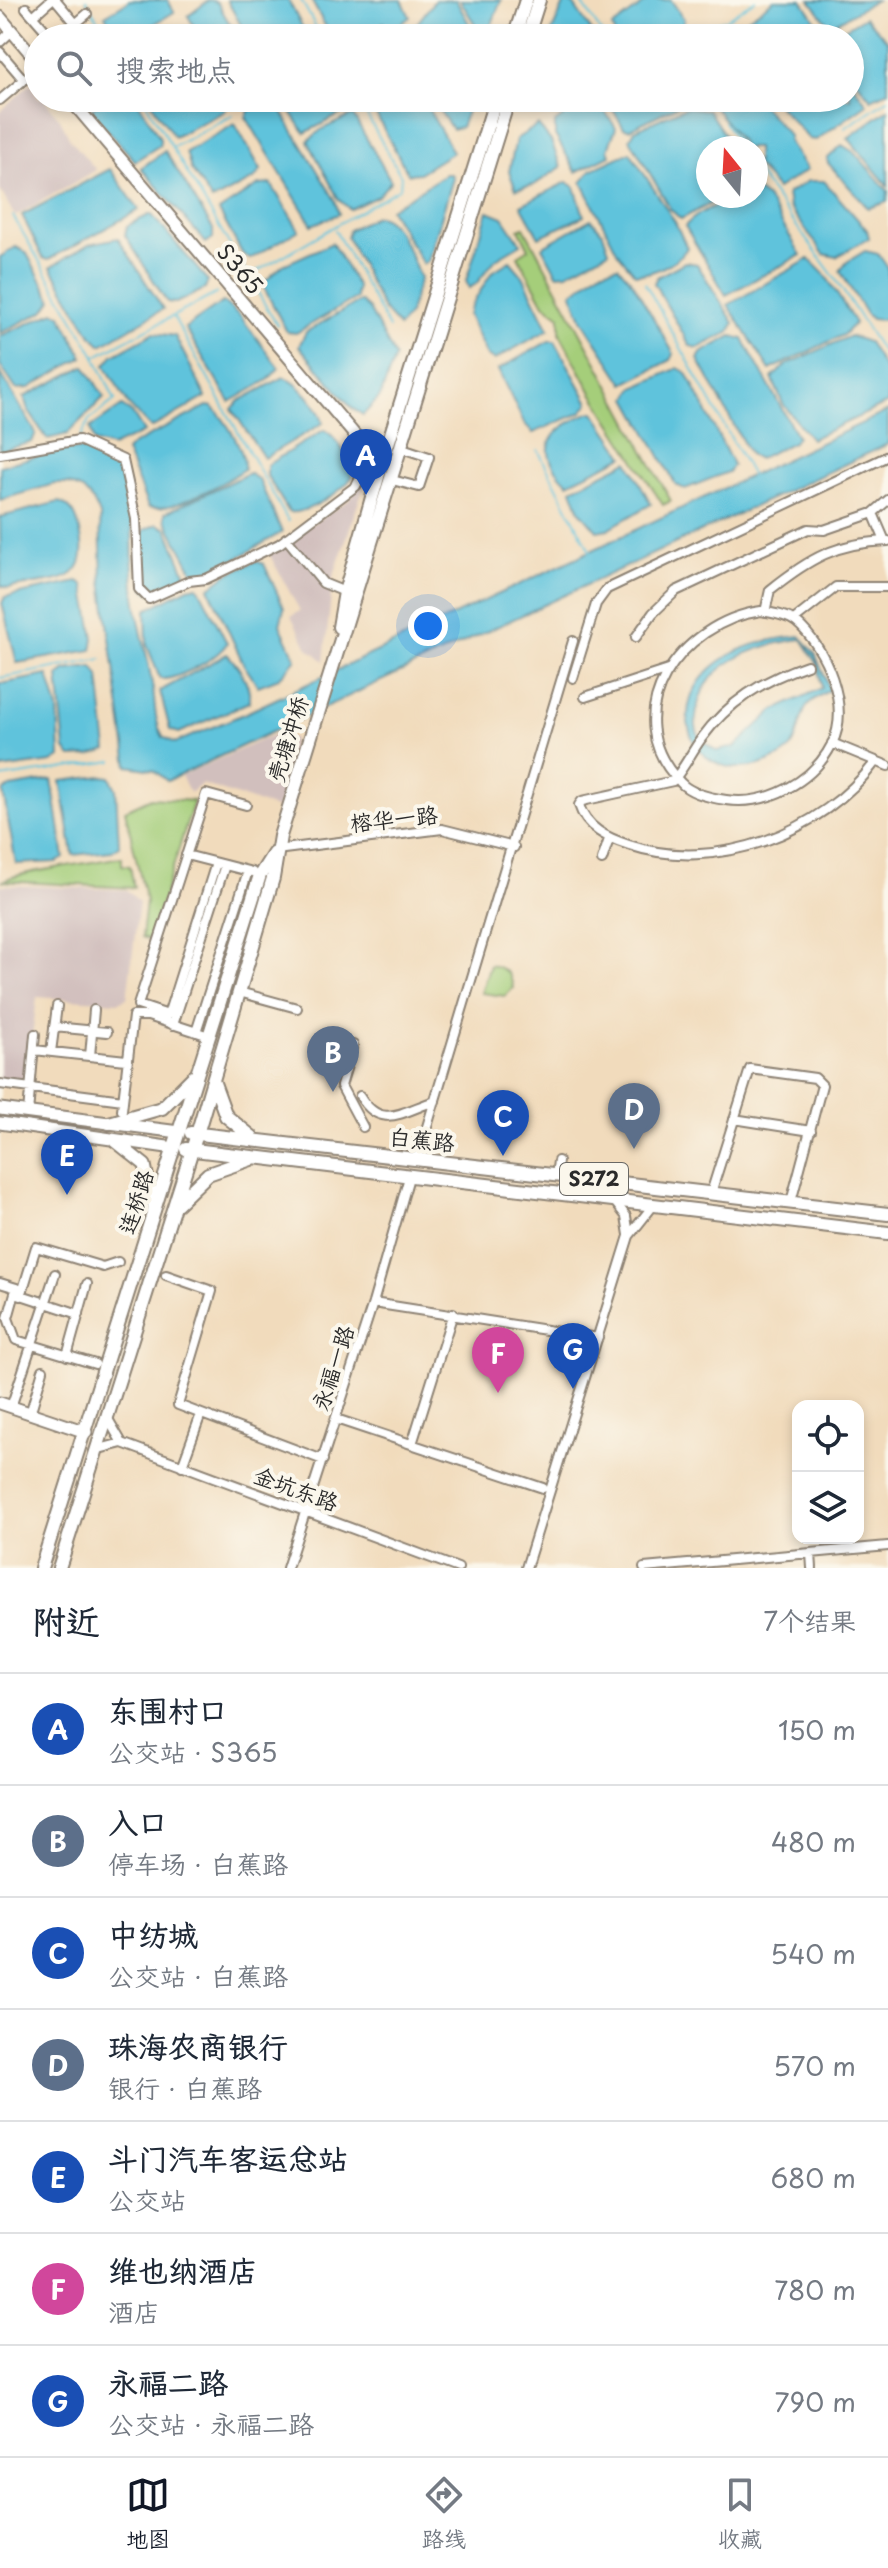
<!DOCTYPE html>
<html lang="zh">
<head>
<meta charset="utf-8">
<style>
  :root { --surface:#fff; --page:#f6f6f7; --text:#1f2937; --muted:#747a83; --line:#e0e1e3; --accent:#111827 }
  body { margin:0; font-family:"Playpen Sans","LXGW WenKai TC",sans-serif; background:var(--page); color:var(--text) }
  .controls { position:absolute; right:24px; bottom:24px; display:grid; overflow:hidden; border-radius:16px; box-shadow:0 4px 12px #0003 }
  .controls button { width:72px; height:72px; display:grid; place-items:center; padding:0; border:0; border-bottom:2px solid var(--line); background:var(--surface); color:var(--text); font:40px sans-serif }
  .compass { position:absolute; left:696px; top:136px; width:72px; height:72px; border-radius:50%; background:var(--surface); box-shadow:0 4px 12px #0003; rotate:342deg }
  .you { position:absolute; left:428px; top:626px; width:28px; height:28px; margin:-20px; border:6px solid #fff; border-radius:50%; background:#1a73e8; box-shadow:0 0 0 12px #1a73e833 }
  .badge { display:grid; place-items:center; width:52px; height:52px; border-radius:50%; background:var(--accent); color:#fff; font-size:26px; font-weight:700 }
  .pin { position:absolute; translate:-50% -66px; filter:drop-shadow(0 2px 4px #0008) }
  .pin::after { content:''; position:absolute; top:42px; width:28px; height:24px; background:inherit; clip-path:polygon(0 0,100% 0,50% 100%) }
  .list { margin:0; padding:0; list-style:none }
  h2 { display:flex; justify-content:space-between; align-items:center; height:104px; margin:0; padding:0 32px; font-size:34px }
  h2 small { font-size:26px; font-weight:400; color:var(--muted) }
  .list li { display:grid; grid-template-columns:52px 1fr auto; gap:24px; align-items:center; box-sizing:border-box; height:112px; padding:0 32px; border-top:2px solid var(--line) }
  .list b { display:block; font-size:30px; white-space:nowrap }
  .list p { margin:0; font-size:26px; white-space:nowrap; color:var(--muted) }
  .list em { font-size:26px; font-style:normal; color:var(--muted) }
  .icon { flex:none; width:44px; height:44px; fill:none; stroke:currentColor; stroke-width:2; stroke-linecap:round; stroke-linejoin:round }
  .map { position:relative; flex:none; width:888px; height:1568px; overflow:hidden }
  .search { position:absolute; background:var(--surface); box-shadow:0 4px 12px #0003; left:24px; right:24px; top:24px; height:88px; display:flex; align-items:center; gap:20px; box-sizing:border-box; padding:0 28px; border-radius:44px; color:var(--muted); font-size:30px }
  .sheet { height:888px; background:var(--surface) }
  nav { display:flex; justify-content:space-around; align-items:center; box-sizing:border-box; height:112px; border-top:2px solid var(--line); background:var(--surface); font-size:22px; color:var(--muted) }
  nav a { display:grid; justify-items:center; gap:4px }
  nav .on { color:var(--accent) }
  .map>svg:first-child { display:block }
</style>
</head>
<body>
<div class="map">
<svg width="888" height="1568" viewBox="0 0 888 1568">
  <rect width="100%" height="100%" fill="#fbf7ec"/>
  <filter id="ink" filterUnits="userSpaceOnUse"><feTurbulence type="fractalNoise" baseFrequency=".0125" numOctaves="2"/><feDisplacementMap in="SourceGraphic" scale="16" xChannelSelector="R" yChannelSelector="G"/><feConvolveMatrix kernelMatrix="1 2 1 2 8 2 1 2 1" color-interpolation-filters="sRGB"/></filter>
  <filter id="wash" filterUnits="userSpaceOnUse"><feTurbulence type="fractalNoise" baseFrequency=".006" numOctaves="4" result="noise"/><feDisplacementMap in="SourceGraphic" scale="32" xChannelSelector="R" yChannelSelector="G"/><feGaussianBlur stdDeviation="1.8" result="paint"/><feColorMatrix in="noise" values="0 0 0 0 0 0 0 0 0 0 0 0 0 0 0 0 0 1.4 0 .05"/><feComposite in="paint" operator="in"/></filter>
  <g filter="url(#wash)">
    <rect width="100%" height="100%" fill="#f1dbbc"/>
    <!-- industrial -->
    <path fill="#d1bfbd" d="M31,83L38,98H43L60,119L70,139L96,170L15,216L0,190V112Z
      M369,471L333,578L324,661L308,648L291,616L300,611L268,552L349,500Z
      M280,732L293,738L291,766L278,809L202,784L190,793L181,776Z
      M0,885L127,890L139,902L127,998L118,1002L37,997L26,1085L0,1082Z"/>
    <!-- green -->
    <path fill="#a5ce7a" stroke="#687c52" stroke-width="2" d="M524,227L671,501L663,505L592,393L560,334V316L544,304L518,256L529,249L519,229Z
      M151,798L194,801L150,940L142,937L146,901L125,810Z
      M122,857V865L130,866L134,888L3,881C11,873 101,861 122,857Z
      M490,965C505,968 511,973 513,988L505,996L481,993Z"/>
    <!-- water -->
    <path fill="#5ec3dc" stroke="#447784" stroke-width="2" fill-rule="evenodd" d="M130,0H168L174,12L131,38H117L105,15Z
      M209,0L217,2L238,38H201L188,16Z
      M227,0H288L303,28L294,38H248Z
      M311,0H402L410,17L392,30L382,22L391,38H332Z
      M435,0H456L477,38H406Z
      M460,0H501L489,32L479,31Z
      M649,0H671L684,19L682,27L665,38H616L612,27Z
      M774,0H802L821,28L810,38H727L734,28Z
      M810,0H876L830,26Z
      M565,2L573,4L596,38H549Z
      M865,17L888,41V91L871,99L850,73V38L831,37Z
      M850,80L867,104L816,140L809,139L777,104L776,98H850Z
      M104,98H136L160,138V145L135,161L90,110Z
      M153,98H224L227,107L223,112L174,137L152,104Z
      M282,98H344L349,110L305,133Z
      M367,98H422L453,152L419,173L408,174Z
      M431,98H472L461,127L452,129Z
      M596,98L616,128L608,149L610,155L576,172L555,135V123L579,105Z
      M606,98H692L630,129L624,128Z
      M708,98H756L789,136L788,141L807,170L777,189L756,165V148H745Z
      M268,101L280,109L335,200L339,214L312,225L246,117L250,109Z
      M686,107L708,110L733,148H708V196H725L681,219L671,210L630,139L635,130Z
      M888,109V186L848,138Z
      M353,115L391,181L378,196L350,209L339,200L308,141L322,129Z
      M235,124L261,170L254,179L212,201L191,169L186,152Z
      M538,125L551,141L561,167L534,185L516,189L509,172L516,139Z
      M842,145L855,153L888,191L887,202L868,208L828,163L827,159Z
      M165,151L213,229V238L206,243L141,168Z
      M630,152L675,222L687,248C677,263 652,275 635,274L618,253L582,182L591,170Z
      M110,169L139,210L48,260L43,258L22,215Z
      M446,174H451L453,178L428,261L423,264L390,209Z
      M808,181H824L867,230L869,238L836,257L824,254L789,207L787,194Z
      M567,182L575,187L584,216L539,237L521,205Z
      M271,184L299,230L250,259L242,253L219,211L259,185Z
      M756,190L767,198L801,255L726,295L685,226C700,209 734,196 756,196Z
      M488,211L503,217L521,244L496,259L476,284L469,288L466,281Z
      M151,214L208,281L205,289L176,303L167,302L125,235L127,226Z
      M375,216C397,215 413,261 420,278L409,314L399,327L383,309L347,237L349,230Z
      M591,219L603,233L609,251L567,273L557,274L542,247Z
      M118,238L163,309L101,345L91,335L51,267L89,244Z
      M332,243L357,286L356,298L296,333L287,332L262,284L283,265Z
      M16,247L26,252L52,300L44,311L0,333V257Z
      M865,251L878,254L888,268V316L881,320L871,319L866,314L840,271L847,262Z
      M809,259L826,276L855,323L843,335L770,370L728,305Z
      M510,261L523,276L549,329L494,360L487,356L468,315L470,308L492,272Z
      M685,262L697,264L734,323L730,332L698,348L690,346L654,283L657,277Z
      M618,266L633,283L674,354L671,360L624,384L583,321L572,293L600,271Z
      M360,301L369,309L395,357L380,397L363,415L352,408L299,346L306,332Z
      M223,302L240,316L279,368L268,380L230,402L185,328Z
      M54,312L61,315L83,357L29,388L16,389L0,365V336Z
      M153,333L175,336L206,397L151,428L128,404L105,365L113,355Z
      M732,336L743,339L797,436L793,442L758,459L750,455L698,359L701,353Z
      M850,336L868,342L888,375V403L811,439L783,404L772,378L786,365Z
      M549,341H555L589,403L582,412L533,433L524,423L498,370Z
      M85,366L104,397L67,434L47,439L28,410L24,397Z
      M678,368L687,373L733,465L728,472L685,489L676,485L628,398L634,388Z
      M0,372L36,433L32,442L0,451Z
      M284,377C299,383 320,407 323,423L264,458L232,409L239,401Z
      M122,406L132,413L144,432L112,447L94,442L90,428Z
      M207,406L213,407C226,421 246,451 244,469C226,482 169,514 148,507L126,451L132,445Z
      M888,411V444L167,781L154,770L128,766L102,581L100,515L93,501L83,490L69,484H54L0,500V466C26,460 64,445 91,450C104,453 119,465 123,477C137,512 130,551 134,587C137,621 147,651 152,684C156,703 153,719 163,737L175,743L246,713Z
      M594,412L624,456L568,483C544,460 540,439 571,422C578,418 585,413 594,412Z
      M324,430C337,436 352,462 352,477C343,491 306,515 289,512L267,476V465Z
      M628,461L651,504L608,529L597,531L580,511L572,489Z
      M249,473L259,480L282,532L212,573L195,576L165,519V513Z
      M59,502C73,507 77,517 80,531C93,588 52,579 8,588L1,586L0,517Z
      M157,524L167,529L186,575L150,593L144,588L140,538L144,530Z
      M256,561L264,564L284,608L280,625L296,659L279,678L258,686L244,665L209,588L227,574Z
      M78,582L84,585L94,638L92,650L17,663L2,603L5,597Z
      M198,586L227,643C218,658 178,680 160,679L147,645L146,610L188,588Z
      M800,636L815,653L830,690C822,694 810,700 806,708C797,724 800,746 781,756C677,812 631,650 800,636ZM802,639L817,663L822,688L773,711L735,747L717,751C702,742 694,735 696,717C700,663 756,645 802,639Z
      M227,654C238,665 252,685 249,702L179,733L170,730L160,691Z
      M93,667L99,676L107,750L90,756L71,757L65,749L58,676L66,670Z
      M48,675L58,709L60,757L52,762L0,769V684Z
      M102,776L110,777L116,789L119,846L112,851L73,855L61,781Z
      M52,780L64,858L57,862L16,864L3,792L10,787Z"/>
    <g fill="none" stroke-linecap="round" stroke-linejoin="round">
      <!-- stream -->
      <path stroke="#5ec3dc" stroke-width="2" d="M86,0L108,38
        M301,0L322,38
        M580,0L605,38
        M706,25L725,20L755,0
        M675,38L701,26
        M143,98L277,325
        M724,122L741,148
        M845,128L888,99
        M173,147L233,115
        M756,171L834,277L888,361
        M13,216L95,356
        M335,230L389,328
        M645,283L752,476
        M235,284L400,188L401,176L357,98
        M174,318L288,521
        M81,437L89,420L115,400L95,357C136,334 177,315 217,293
        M538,450L590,551
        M0,678L102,659
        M0,778L113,761"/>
    </g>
  </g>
  <g filter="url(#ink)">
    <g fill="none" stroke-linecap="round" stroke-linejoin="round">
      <defs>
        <path id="street" d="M56,0L76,24
          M26,8L52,38
          M33,16L51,0
          M59,38L87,14
          M0,42L12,31
          M0,52L24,80
          M0,100L38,68
          M0,454L79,440L123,460L136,519L139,589L149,599L189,581L206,579L279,544L356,486L372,455
          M392,480L419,487L429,457L402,448
          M873,513L885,541
          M286,538L323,583L345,592
          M761,611C772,613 787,615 796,622C826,647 851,706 832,744C813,782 767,806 726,800C712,798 691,794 681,783C613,715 681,622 761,611Z
          M765,612L770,590C810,558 836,543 888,541
          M794,620L836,587H888
          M636,637L653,613L676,591L808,529L824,530L873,513L888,500
          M807,665C763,680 728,702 701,739C691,753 684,768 673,781L582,801L579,805C586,828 607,838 629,845C715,874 823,833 876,761
          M573,678L596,604L607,589L888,456
          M585,697L668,670
          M832,743L888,766
          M276,850L442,829L514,847
          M186,855L252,872
          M602,860L609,839
          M216,863L168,1015L138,1005L206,794L246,805
          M239,992L297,1008
          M173,1025L225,865
          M54,1027L107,1032
          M196,1032L248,871
          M353,1045L341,1086L363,1127
          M34,1050L126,1060
          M51,1052L57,1006
          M90,1056L94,1010
          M0,1084L123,1100
          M360,1096C381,1131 403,1111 435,1101
          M122,1110L133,1016H148L209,1036
          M28,1113L35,1034
          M734,1119L811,1131
          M417,1160L573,641
          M556,1175L558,1161
          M711,1193L750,1069L815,1078L822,1085L791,1202
          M615,1202L626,1216L629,1235
          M166,1275L212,1291L178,1405L323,1460
          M0,1283L23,1290
          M21,1296L36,1247L103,1267L118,1262
          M373,1303L598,1338
          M79,1314L15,1293L8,1318L16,1340L95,1364
          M67,1356L87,1284
          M11,1407L55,1274
          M30,1414L43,1370
          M108,1419L122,1443
          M336,1419L543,1488
          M412,1444L453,1313
          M99,1449L122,1443L458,1568
          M182,1466L201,1414
          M811,1553L812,1568
          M287,1568L373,1303L409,1177
          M526,1568L629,1236L652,1207
          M644,1568L888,1546"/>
        <path id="secondary" d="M0,17L38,62
          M69,98L381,466
          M0,1109L179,1132
          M0,1123L174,1148
          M115,1141L145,1165L154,1208
          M0,1403L86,1432"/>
        <path id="primary" d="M514,38L526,0
          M527,38L539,0
          M339,627L345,592L381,466L496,98
          M214,1083L226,1116L252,1137
          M109,1123L162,1108L193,1077
          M191,1133L888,1214
          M186,1149L888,1233
          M177,1204L208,1174L251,1159
          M41,1568L260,875L274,853
          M59,1568L197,1134L273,878L280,836L509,98"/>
      </defs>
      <!-- street casing -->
      <use href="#street" stroke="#8e8374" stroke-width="12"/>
      <!-- secondary casing -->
      <use href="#secondary" stroke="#8e8374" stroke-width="15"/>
      <!-- primary casing -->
      <use href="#primary" stroke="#8e8374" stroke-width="16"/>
      <!-- street -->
      <use href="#street" stroke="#fff" stroke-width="8"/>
      <!-- secondary -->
      <use href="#secondary" stroke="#fff" stroke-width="11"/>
      <!-- primary -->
      <use href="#primary" stroke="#fff" stroke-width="12"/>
    </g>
  </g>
  <g text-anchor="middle" stroke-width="8" stroke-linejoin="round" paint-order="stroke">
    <!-- shield labels -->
    <rect fill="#fbf7ec" stroke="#696865" stroke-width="2" x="560" y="1163" width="68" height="32" rx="6"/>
    <g font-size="20" font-weight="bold" fill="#2b2b2b">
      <text x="594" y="1186">S272</text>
    </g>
    <!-- street labels -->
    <g font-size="22" fill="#2b2b2b" stroke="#fbf7ec">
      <text transform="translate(240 269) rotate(50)" y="8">S365</text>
      <text transform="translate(288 739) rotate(-73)" y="8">壳塘冲桥</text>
      <text transform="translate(394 819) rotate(-6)" y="8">榕华一路</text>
      <text transform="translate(422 1140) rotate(6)" y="8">白蕉路</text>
      <text transform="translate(136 1202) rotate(-72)" y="8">连桥路</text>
      <text transform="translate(333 1368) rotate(-72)" y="8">永福一路</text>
      <text transform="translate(296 1489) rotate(20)" y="8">金坑东路</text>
    </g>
  </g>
</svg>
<div class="controls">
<button><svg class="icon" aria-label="locate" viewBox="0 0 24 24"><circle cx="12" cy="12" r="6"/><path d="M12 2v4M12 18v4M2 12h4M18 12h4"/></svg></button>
<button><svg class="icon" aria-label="layers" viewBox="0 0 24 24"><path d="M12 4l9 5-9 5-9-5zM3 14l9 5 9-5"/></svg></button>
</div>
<svg class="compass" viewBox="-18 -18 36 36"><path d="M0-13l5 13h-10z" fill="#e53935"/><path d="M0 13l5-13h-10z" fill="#747a83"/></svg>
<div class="you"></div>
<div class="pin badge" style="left:366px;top:495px;background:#1a4fb4">A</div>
<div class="pin badge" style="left:333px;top:1092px;background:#5c6f8a">B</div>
<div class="pin badge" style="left:503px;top:1156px;background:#1a4fb4">C</div>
<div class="pin badge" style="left:634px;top:1149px;background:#5c6f8a">D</div>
<div class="pin badge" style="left:67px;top:1195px;background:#1a4fb4">E</div>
<div class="pin badge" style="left:498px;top:1393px;background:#d1479c">F</div>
<div class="pin badge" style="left:573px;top:1389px;background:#1a4fb4">G</div>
<div class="search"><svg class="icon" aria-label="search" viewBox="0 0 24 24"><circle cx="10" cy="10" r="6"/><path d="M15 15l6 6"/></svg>搜索地点</div>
</div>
<section class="sheet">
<h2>附近<small>7个结果</small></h2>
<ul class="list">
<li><span class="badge" style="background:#1a4fb4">A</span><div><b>东围村口</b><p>公交站 · S365</p></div><em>150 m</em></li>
<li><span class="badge" style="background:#5c6f8a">B</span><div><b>入口</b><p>停车场 · 白蕉路</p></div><em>480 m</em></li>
<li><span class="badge" style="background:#1a4fb4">C</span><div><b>中纺城</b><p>公交站 · 白蕉路</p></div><em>540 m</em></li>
<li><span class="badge" style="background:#5c6f8a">D</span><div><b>珠海农商银行</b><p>银行 · 白蕉路</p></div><em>570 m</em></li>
<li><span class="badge" style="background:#1a4fb4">E</span><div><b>斗门汽车客运总站</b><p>公交站</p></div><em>680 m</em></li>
<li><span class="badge" style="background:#d1479c">F</span><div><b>维也纳酒店</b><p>酒店</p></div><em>780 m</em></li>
<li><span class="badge" style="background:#1a4fb4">G</span><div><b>永福二路</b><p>公交站 · 永福二路</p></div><em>790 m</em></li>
</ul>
</section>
<nav>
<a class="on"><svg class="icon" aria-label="map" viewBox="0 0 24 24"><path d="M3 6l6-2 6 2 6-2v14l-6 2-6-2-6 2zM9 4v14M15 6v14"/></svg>地图</a>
<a><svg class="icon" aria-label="directions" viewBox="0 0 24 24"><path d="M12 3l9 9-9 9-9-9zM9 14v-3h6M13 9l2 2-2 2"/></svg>路线</a>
<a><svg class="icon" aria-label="saved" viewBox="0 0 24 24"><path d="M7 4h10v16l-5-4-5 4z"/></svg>收藏</a>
</nav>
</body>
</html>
